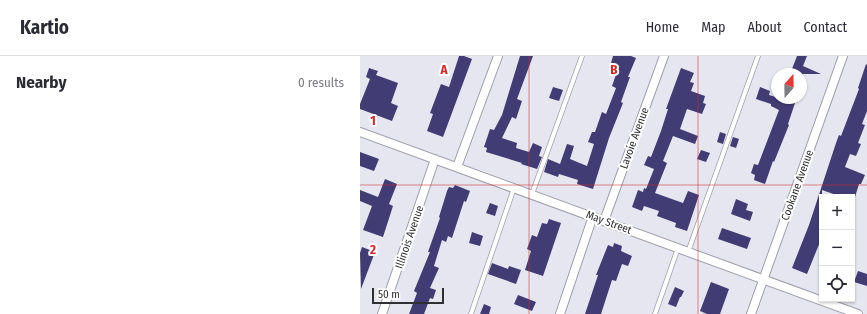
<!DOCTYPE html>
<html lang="en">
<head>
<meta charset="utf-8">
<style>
  :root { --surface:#fff; --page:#f2f2f3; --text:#2b2b33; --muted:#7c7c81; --line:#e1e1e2 }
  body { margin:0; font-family:"Fira Sans Condensed",sans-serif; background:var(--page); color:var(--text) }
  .controls { position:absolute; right:12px; bottom:12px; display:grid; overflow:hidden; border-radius:0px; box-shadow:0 1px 3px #0004 }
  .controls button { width:36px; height:36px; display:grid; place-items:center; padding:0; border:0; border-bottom:1px solid var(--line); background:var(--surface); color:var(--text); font:20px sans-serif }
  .compass { position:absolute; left:411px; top:12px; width:36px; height:36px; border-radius:50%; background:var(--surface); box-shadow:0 1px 3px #0004; rotate:20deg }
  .scale { position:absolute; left:12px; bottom:10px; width:72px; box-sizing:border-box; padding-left:4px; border:2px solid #303034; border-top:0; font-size:11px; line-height:14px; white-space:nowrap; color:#303034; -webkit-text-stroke:3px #fff; paint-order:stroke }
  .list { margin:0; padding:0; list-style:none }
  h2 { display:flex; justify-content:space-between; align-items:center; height:52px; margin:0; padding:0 16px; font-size:17px }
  h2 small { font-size:13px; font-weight:400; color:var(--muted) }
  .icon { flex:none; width:22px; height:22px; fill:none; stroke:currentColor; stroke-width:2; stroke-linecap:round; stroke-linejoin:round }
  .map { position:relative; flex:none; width:507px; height:258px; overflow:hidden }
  header { display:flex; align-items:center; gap:24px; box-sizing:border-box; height:56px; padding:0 20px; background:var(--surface); border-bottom:1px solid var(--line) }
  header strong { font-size:19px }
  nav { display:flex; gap:22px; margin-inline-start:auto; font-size:14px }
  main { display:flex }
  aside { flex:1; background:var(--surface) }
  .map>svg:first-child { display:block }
</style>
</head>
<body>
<header>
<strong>Kartio</strong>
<nav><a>Home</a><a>Map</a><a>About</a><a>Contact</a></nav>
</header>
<main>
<aside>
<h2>Nearby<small>0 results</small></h2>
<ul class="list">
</ul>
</aside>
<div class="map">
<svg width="507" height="258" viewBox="0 0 507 258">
  <rect width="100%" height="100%" fill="#e6e6f0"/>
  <!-- building -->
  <path fill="#423c74" d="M99,0H104L112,3L83,81L67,75L73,58L70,57L81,28L89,31Z
    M160,0H173L157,43L162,45L156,63L152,61L142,82L157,87L156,92L169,96L173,87L182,91L179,100L182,101L177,113L161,108L162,107L126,96L127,92L124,91L130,73L134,74L142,59Z
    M253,0H271L276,2L268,21H270L261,46L263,47L249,82L233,133L217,128L218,124L199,118L198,121L184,116L188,103L200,108L207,88L214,90L210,103L227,110L234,88L228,86L232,76H235L242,56L246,58L256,32L252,30L259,10L251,7Z
    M437,0H447L443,10L461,18H430Z
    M506,8L507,9V55L502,68L505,69L498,87L501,88L496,100L490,98L485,111L505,119L501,128H499L495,141H482L462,134V181L447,218L432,212L449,169L476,87L479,79L481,80L499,33L498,32Z
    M9,12L18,15L16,19L38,27L31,47L38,50L32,65L0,53V48L10,23L6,21Z
    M321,12L334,17L330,26L334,27L331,35L345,40L343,47L346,48L342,58L327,53L320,73L338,80L335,88L313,80L303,105L307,107L295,137L323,147L328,135L339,139L327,175L315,171L316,167L297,160L299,155L284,150L282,155L272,151L278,134L283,136L284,132L286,133L294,113L284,109L288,100L291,101L301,75L308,53H306Z
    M193,31L203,34L199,45L189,42Z
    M400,31L410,35L409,39L435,47L428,68L429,69L414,106L413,105L405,128L394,124L395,119L391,117L394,108L398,109L419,54L411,50V48L396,43Z
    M360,76L366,78L363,88L357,86Z
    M373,81L379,83L376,92L370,90Z
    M341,94L350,97L346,106L337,103Z
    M0,96L19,103L14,115L0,110Z
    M25,123L37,128L29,148L33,150L23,181L3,174L12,150L0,145V134L18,141Z
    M95,129L110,135L106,146L104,145L92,182L88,180L86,186L82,184L74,210L79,212L70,232L76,234L73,243L70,242L64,258H49L57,237L54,235L70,196H68L80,162L79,161L87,135L89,131L93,132Z
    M376,143L388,148L386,154L393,156L390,165L371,158Z
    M130,147L138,150L135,160L126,157Z
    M189,163L201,167L183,220L165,214L171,195L167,193L172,179L177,181L182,167L187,168Z
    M362,172L391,182L387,193L358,183Z
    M112,176L123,180L120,190L109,187Z
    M254,187L262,190L261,195L272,200L268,210L262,208L256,225L252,224L241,258H225L238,219H236L248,189L253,191Z
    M2,191L15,196L1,233L0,197Z
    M132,207L148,213L149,210L161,214L156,228L128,218Z
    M498,215L507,218V230L494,226Z
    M351,226L369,233L360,258H347L340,255Z
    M315,231L324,235L321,241H320L316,251L308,248Z
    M158,239L176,246L172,255L154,248Z
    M124,248L131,251L129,258H120Z"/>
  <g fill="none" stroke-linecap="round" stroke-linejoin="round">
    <defs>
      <path id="lane" d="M172,138L222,0
        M328,196L398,0
        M111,258L154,132
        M295,258L318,192"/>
      <path id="street" d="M0,76L498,258
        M97,111L138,0
        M244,165L304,0
        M22,258L75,103
        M200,258L233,160
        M391,258L483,0"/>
    </defs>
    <!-- lane casing -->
    <use href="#lane" stroke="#9f9fa8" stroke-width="5.5"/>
    <!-- street casing -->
    <use href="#street" stroke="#9f9fa8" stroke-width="10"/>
    <!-- lane -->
    <use href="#lane" stroke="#fff" stroke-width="4"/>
    <!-- street -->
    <use href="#street" stroke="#fff" stroke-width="8"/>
  </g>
  <!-- grid -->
  <path fill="none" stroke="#d62828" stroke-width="1" stroke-opacity="0.55" d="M169,0V258M338,0V258M0,129H507"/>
  <g text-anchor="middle" stroke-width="4" stroke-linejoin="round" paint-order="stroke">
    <!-- street labels -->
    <g font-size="11" fill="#303034" stroke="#fff">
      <text transform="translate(274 82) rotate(-70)" y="4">Lavoie Avenue</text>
      <text transform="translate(437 129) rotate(-70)" y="4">Cookane Avenue</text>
      <text transform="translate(249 166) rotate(20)" y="4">May Street</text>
      <text transform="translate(49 181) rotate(-71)" y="4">Illinois Avenue</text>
    </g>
  </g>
  <g font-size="13" text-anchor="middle" font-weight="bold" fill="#d62828" stroke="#fff" stroke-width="4" stroke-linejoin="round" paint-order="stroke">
    <text x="84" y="18">A</text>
    <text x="254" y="18">B</text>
    <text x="13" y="69">1</text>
    <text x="13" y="198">2</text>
  </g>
</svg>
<div class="controls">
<button>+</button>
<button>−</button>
<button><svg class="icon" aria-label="locate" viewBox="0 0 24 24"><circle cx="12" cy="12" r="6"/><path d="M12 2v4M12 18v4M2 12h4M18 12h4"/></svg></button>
</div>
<svg class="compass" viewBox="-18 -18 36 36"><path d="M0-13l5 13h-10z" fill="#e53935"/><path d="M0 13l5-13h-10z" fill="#7c7c81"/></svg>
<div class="scale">50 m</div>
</div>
</main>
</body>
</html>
